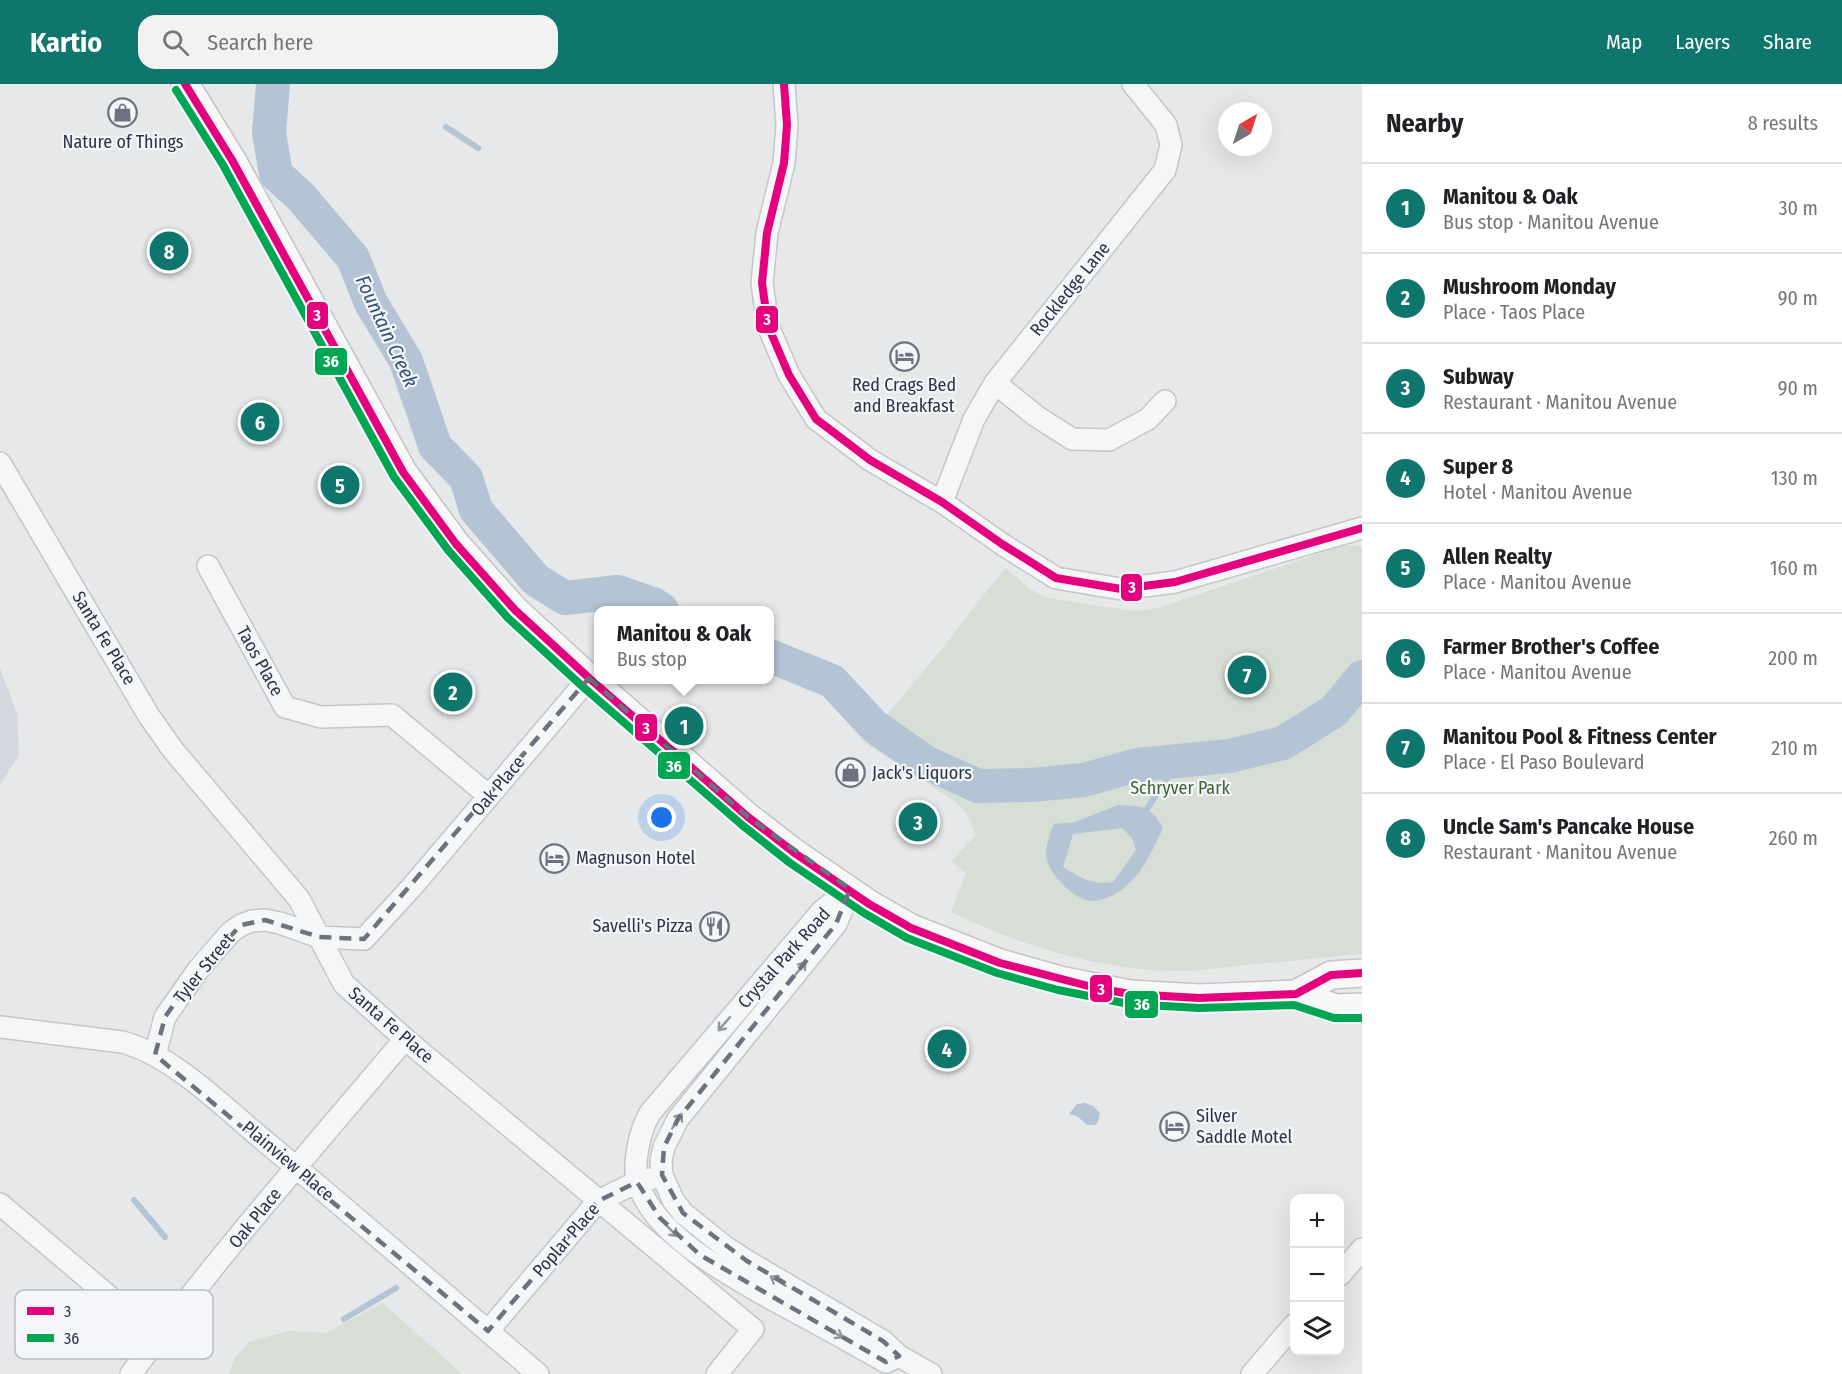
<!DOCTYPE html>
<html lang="en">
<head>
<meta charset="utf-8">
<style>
  :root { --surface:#fff; --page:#f2f2f2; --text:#202124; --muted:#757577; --line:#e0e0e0; --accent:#0f766e }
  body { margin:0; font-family:"Fira Sans Condensed",sans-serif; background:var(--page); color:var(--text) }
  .controls { position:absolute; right:18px; bottom:18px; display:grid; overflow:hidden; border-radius:12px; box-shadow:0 6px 24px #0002 }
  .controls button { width:54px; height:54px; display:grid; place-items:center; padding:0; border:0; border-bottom:2px solid var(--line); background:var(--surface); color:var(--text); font:30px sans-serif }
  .compass { position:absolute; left:1218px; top:18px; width:54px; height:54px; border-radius:50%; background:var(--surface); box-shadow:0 6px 24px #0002; rotate:39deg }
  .you { position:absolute; left:662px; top:734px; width:21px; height:21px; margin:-15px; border:4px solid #fff; border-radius:50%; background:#1a73e8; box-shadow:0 0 0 9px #1a73e833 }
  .badge { display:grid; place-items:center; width:39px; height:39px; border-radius:50%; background:var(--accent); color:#fff; font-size:20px; font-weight:700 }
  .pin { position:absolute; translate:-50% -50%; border:3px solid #fff; box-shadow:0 2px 6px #0006 }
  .popup { position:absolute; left:594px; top:522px; width:180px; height:78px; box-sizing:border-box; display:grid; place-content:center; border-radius:12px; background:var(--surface); filter:drop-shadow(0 2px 4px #0005); font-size:20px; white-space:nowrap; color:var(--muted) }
  .popup b { font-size:22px; color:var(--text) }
  .popup::after { content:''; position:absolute; left:50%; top:100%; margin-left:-12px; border:12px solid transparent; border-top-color:var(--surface) }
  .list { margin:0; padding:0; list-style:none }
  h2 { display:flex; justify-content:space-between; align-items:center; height:78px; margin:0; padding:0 24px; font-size:26px }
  h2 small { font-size:20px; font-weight:400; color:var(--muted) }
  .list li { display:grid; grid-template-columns:39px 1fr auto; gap:18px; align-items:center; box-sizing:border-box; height:90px; padding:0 24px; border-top:2px solid var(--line) }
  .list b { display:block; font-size:22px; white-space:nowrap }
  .list p { margin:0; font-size:20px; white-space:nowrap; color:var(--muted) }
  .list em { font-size:20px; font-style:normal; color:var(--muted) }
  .icon { flex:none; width:33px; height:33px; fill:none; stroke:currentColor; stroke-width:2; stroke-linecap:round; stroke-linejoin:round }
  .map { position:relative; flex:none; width:1362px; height:1290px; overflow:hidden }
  header { display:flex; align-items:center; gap:36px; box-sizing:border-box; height:84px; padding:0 30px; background:var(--accent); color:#fff }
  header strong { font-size:28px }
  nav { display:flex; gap:33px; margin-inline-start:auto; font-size:21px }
  .search { width:420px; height:54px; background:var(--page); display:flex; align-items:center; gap:15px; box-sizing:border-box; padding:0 21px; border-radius:18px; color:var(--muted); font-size:22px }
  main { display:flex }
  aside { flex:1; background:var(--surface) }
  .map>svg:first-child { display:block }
</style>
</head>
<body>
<header>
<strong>Kartio</strong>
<div class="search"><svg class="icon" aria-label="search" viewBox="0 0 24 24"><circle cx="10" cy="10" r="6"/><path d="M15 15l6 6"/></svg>Search here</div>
<nav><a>Map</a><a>Layers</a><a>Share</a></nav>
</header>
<main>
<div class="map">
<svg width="1362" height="1290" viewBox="0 0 1362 1290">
  <rect width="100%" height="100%" fill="#e6e8ea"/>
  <!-- built -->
  <path fill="#d4d7dd" d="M0,584L17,630L19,671L0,701Z"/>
  <!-- green -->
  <path fill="#d6ded6" d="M1358,461L1362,463V870C1323,874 1283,878 1244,881C1224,883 1204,886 1184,887C1107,888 1020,862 951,828L966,789L951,777L976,751L966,729L956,718L864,658L932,577L1005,484L1030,505L1047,514L1134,527L1158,524L1342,462Z
    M383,1219L462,1290H229L235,1274L250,1257L290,1247L326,1249Z"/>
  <!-- water -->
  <path fill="#b4c4d5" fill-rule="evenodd" d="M1118,721C1142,722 1150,721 1163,744C1151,770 1138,799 1111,812C1106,814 1097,817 1093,817C1075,817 1051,792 1047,776C1044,767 1050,749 1054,740L1075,738ZM1122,744L1132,754L1136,766L1113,798C1091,801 1081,794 1063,783L1073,750Z
    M1085,1019L1093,1022L1100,1029L1098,1038L1095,1041H1087L1077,1032L1069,1030L1077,1020Z"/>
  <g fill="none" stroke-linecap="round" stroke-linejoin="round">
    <!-- stream -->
    <path stroke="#b4c4d5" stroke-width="6" d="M446,43L478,64
      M1147,725L1177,679
      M134,1116L165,1153
      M344,1235L396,1204"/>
    <!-- river -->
    <path stroke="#b4c4d5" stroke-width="34" d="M273,0L269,49L276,90L301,113L353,174L371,219L406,277L435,362L466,394L476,426L536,496L565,514L618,508L653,520L662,526
      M770,572L832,597L874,642L925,678L978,702L1031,701L1084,696L1137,681L1229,672L1283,659L1334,627L1362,593"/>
    <defs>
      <path id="minor" d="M784,0L787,41L784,79L767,149L762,199L768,242L789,291L816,335L870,376L942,418L1002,460L1056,494L1121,505L1175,498L1362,444
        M995,299L1036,332L1072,355L1109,356L1148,335L1165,317
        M0,379L149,632L173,666L299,815L344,900L405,955L753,1245L717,1290
        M942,418L974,335L995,299L1165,86L1171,61L1166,41L1133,0
        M208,482L285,623L321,633L392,631L489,712
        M850,805L822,827L650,1029C640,1046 632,1080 638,1099C655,1155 742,1198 790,1225C822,1242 854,1260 886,1278L899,1272
        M850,806L836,840L678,1035L664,1063L661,1077L662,1091L673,1116L683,1129L724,1162L747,1177L883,1257L899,1272L931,1290
        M0,943L122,958C175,972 225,1025 267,1059C358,1135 448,1213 538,1290
        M155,971L165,933L198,886L231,848L241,841L252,837L265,836L280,839L319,853L364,855L411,804L589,594
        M0,1120L158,1254
        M1340,1191L1362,1165
        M488,1247L598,1117L637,1098L650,1095
        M131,1290C216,1174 312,1065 405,955
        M1252,1290L1294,1241"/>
      <path id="major" d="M185,0L232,76L403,388L456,460L515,526L589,594L748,733L796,770L869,820L911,844L1000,879L1060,896L1130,910L1199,914L1296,910L1336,924L1362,923
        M1296,910L1331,891L1362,889"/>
    </defs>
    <!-- minor casing -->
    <use href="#minor" stroke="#c4c6c8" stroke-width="24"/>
    <!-- major casing -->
    <use href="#major" stroke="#c2c5c8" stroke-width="30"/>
    <!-- minor -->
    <use href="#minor" stroke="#f5f6f7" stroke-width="21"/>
    <!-- major -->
    <use href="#major" stroke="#f8f8f8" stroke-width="27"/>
    <defs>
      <path id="bus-1" d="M185,0L232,76L403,388L456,460L515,526L589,594L748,733L796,770L869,820L911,844L1000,879L1096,904L1130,910L1199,914L1296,910L1331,891L1362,889
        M784,0L787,41L784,79L767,149L762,199L768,242L789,291L816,335L870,376L942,418L1002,460L1056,494L1121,505L1175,498L1362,444"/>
      <path id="bus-2" d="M176,6L223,81L394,393L448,466L508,534L582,602L742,741L790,779L864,829L907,854L997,889L1058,906L1129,920L1199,924L1294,921L1334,934H1362"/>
    </defs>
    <!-- bus-1 casing -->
    <use href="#bus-1" stroke="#f4f6f9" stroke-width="12"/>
    <!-- bus-2 casing -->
    <use href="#bus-2" stroke="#f4f6f9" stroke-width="12"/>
    <!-- bus-1 -->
    <use href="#bus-1" stroke="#e5007d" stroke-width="8"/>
    <!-- bus-2 -->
    <use href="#bus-2" stroke="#00a651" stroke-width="8"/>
  </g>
  <!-- one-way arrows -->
  <defs><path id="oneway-shaft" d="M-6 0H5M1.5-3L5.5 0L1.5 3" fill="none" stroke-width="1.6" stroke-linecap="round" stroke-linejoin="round" transform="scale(1.5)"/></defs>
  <g stroke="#90959e">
    <use href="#oneway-shaft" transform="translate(800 885) rotate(-51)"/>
    <use href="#oneway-shaft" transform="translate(724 940) rotate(131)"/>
    <use href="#oneway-shaft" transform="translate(677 1037) rotate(-57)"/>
    <use href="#oneway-shaft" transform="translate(671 1146) rotate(45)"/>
    <use href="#oneway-shaft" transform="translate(778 1197) rotate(-148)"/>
    <use href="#oneway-shaft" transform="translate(835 1249) rotate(29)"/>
  </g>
  <!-- marked area -->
  <path fill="none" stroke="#6c737f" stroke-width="4.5" stroke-dasharray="12 8" stroke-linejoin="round" d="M589,594L748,733L850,805L836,840L678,1035L664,1063L662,1091L683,1129L747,1177L883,1257L899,1272L886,1278L700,1171L660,1134L637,1098L598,1117L488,1247L155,971L165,933L198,886L241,841L265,836L319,853L364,855Z"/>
  <!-- icons -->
  <defs>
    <symbol id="shop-ring" viewBox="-11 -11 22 22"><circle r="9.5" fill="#f4f6f9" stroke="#6c737f" stroke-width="1.5"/><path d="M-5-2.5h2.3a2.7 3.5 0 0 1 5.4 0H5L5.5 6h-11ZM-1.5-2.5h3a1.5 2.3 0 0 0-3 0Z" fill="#6c737f"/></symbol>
    <symbol id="hotel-ring" viewBox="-11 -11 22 22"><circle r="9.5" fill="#f4f6f9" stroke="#6c737f" stroke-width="1.5"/><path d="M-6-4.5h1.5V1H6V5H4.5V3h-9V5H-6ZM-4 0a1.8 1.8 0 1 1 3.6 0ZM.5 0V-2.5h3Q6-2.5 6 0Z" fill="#6c737f"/></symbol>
    <symbol id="restaurant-ring" viewBox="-11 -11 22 22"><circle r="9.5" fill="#f4f6f9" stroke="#6c737f" stroke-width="1.5"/><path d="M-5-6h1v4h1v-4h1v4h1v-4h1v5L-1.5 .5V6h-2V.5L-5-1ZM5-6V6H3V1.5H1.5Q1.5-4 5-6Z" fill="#6c737f"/></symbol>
  </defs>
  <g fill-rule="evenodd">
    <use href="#shop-ring" x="106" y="12" width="33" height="33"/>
    <use href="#hotel-ring" x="888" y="256" width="33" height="33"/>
    <use href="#shop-ring" x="834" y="672" width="33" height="33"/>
    <use href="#hotel-ring" x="538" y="758" width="33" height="33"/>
    <use href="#restaurant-ring" x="698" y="826" width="33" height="33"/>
    <use href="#hotel-ring" x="1158" y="1026" width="33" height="33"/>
  </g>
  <g text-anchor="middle" stroke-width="4.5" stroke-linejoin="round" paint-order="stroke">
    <!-- poi labels -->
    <g font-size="18" fill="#2b3445" stroke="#f4f6f9" text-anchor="start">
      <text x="123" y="64" text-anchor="middle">Nature of Things</text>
      <text x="904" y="307" text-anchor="middle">Red Crags Bed<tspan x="904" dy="21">and Breakfast</tspan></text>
      <text x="872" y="695">Jack's Liquors</text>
      <text x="576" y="780">Magnuson Hotel</text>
      <text x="693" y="848" text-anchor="end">Savelli's Pizza</text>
      <text x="1196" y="1038">Silver<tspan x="1196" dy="21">Saddle Motel</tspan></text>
    </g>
    <!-- street labels -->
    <g font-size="18" fill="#2b3445" stroke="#f4f6f9">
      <text transform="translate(1070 205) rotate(-51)" y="6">Rockledge Lane</text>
      <text transform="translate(104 554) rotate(59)" y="6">Santa Fe Place</text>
      <text transform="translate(260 577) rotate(61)" y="6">Taos Place</text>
      <text transform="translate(498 702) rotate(-50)" y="6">Oak Place</text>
      <text transform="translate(784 874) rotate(-48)" y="6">Crystal Park Road</text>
      <text transform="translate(204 884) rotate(-51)" y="6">Tyler Street</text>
      <text transform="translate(391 941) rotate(41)" y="6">Santa Fe Place</text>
      <text transform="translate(288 1077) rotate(40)" y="6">Plainview Place</text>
      <text transform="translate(255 1134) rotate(-51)" y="6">Oak Place</text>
      <text transform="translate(566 1156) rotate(-49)" y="6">Poplar Place</text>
    </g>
    <!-- park labels -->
    <g font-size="18" fill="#3f6138" stroke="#f4f6f9">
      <text x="1180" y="710">Schryver Park</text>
    </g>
    <!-- water labels -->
    <g font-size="20" font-style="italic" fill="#34527a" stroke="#f4f6f9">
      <text transform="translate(387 247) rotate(65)" y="7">Fountain Creek</text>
    </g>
  </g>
  <!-- legend -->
  <rect x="15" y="1206" width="198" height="69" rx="9" fill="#f4f6f9" stroke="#b8bcc3" stroke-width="1.5"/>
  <rect x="27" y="1223" width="27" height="8" fill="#e5007d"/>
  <rect x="27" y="1250" width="27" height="8" fill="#00a651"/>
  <g font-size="16" fill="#2b3445">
    <text x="64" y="1233">3</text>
    <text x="64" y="1260">36</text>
  </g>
  <g stroke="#f4f6f9" stroke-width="2">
    <rect x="306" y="217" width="23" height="29" rx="6" fill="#e5007d"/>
    <rect x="755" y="221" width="24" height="29" rx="6" fill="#e5007d"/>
    <rect x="314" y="263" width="34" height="29" rx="6" fill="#00a651"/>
    <rect x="1120" y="489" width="23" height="29" rx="6" fill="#e5007d"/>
    <rect x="634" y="629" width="24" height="29" rx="6" fill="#e5007d"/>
    <rect x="657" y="667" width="34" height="29" rx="6" fill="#00a651"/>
    <rect x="1089" y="890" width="24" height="29" rx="6" fill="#e5007d"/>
    <rect x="1124" y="906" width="35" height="29" rx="6" fill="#00a651"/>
  </g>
  <g font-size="16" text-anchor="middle" font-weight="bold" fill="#fff">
    <text x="317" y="237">3</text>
    <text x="767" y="241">3</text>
    <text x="331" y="283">36</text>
    <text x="1132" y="509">3</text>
    <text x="646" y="650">3</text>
    <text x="674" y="688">36</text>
    <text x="1101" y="911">3</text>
    <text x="1142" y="926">36</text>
  </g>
</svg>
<div class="controls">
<button>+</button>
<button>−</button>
<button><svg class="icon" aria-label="layers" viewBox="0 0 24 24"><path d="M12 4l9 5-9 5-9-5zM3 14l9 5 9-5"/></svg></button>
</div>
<svg class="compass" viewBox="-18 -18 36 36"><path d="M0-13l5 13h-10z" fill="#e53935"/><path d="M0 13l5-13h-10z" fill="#757577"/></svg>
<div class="you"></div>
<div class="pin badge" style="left:684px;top:642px">1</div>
<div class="popup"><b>Manitou &amp; Oak</b>Bus stop</div>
<div class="pin badge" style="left:453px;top:608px">2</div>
<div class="pin badge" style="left:918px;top:738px">3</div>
<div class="pin badge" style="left:947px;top:965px">4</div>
<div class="pin badge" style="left:340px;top:401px">5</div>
<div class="pin badge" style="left:260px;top:338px">6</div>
<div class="pin badge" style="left:1247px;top:591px">7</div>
<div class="pin badge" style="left:169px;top:167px">8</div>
</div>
<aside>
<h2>Nearby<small>8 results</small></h2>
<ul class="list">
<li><span class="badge">1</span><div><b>Manitou &amp; Oak</b><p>Bus stop · Manitou Avenue</p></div><em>30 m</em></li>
<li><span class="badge">2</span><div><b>Mushroom Monday</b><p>Place · Taos Place</p></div><em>90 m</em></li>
<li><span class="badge">3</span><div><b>Subway</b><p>Restaurant · Manitou Avenue</p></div><em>90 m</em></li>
<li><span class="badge">4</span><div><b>Super 8</b><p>Hotel · Manitou Avenue</p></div><em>130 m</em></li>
<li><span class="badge">5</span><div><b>Allen Realty</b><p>Place · Manitou Avenue</p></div><em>160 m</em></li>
<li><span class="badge">6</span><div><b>Farmer Brother's Coffee</b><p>Place · Manitou Avenue</p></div><em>200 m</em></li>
<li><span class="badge">7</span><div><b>Manitou Pool &amp; Fitness Center</b><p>Place · El Paso Boulevard</p></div><em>210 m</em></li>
<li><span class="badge">8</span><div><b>Uncle Sam's Pancake House</b><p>Restaurant · Manitou Avenue</p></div><em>260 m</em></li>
</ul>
</aside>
</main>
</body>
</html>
